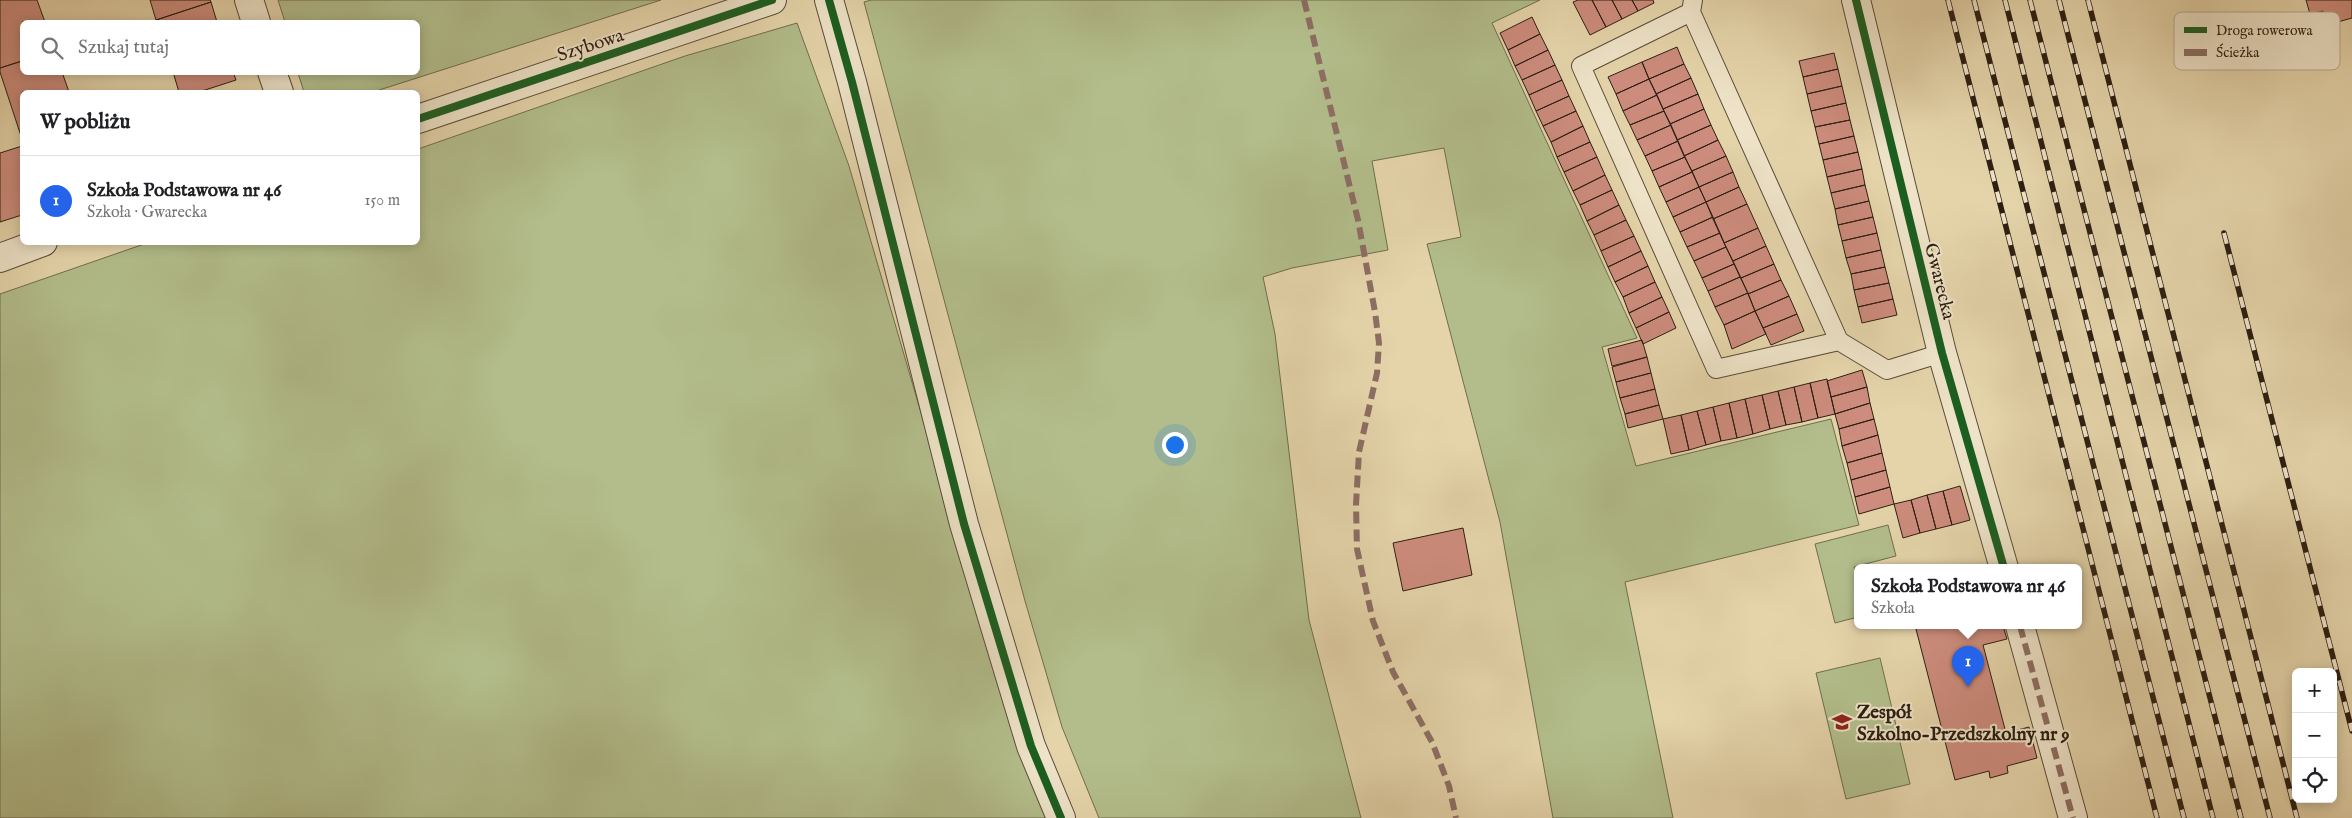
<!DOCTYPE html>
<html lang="pl">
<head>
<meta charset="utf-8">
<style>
  :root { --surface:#fff; --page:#f6f6f6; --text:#202124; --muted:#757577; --line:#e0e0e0; --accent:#2563eb }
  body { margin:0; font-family:"IM FELL English",serif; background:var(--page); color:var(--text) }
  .controls { position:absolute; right:15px; bottom:15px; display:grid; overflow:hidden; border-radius:8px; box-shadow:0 2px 12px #0003 }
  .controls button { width:45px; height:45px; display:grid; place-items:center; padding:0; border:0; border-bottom:1px solid var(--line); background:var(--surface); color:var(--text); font:25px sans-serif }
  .you { position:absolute; left:1174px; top:444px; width:18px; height:18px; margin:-12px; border:4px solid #fff; border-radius:50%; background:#1a73e8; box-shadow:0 0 0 8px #1a73e833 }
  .badge { display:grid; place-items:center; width:32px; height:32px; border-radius:50%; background:var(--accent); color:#fff; font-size:16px; font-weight:700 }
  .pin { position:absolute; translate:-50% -41px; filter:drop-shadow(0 1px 2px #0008) }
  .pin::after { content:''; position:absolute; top:26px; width:18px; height:15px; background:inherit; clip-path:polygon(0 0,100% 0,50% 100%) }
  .popup { position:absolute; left:1854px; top:564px; width:228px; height:65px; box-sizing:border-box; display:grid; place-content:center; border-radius:8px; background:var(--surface); filter:drop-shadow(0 1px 4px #0005); font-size:16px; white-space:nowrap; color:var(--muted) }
  .popup b { font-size:19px; color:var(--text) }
  .popup::after { content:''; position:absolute; left:50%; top:100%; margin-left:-10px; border:10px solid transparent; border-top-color:var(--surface) }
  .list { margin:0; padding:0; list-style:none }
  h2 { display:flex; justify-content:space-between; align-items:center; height:65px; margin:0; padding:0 20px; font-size:21px }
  h2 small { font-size:16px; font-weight:400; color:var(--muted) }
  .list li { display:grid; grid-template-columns:32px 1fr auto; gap:15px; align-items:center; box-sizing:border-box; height:90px; padding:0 20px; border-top:1px solid var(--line) }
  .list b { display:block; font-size:19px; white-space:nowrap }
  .list p { margin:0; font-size:16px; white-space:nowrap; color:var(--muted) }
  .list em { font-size:16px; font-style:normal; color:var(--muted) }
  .icon { flex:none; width:28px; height:28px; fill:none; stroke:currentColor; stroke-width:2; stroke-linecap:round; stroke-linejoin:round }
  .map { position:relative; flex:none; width:2352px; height:818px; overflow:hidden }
  .search { position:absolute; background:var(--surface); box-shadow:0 2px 12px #0003; left:20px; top:20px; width:400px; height:55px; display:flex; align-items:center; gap:12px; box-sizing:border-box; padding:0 18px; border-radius:8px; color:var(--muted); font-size:19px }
  .panel { position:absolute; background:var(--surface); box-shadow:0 2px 12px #0003; left:20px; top:90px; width:400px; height:155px; border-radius:8px }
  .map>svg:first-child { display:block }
</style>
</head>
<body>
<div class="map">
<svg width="2352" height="818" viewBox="0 0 2352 818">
  <rect width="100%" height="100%" fill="#e5d4aa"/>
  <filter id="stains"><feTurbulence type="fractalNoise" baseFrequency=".004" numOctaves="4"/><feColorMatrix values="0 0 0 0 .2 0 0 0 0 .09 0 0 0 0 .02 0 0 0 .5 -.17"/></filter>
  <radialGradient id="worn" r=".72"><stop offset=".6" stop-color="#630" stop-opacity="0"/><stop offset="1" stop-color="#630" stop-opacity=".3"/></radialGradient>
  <!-- green -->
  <path fill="#b2bd8b" stroke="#6f6e4e" d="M278,0H661L373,92H304L298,73L418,72V22H285Z
    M871,0H1540L1492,23L1637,338L1602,347L1636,466L1831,419L1859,525L1625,582L1673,818H1553L1500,522L1427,244L1461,237L1444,148L1372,161L1388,250L1292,268L1263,277L1275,334L1309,620L1361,818H1099L1062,727L1025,601L864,2Z
    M797,23L849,166L989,646L1050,818H0V294L147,243L418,242V149L685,56Z
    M1888,525L1896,556L1854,567L1858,582V617L1835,623L1815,544Z
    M1880,658L1910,784L1846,799L1816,673Z"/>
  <!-- building -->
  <path fill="#cd8c7d" stroke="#2c1f12" d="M0,0H37L45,22H22V61L0,68Z
    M150,0H210L211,2L156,20Z
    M1578,0H1592L1606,27L1590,35L1573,2Z
    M1592,0H1612L1622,19L1606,27Z
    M1612,0H1632L1638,11L1622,19Z
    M1632,0H1653L1654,3L1638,11Z
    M2306,0H2352V18L2327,25L2323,11L2310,14Z
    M211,2L217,22H157L156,20Z
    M1532,17L1540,34L1508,50L1500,33Z
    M1540,34L1548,50L1515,66L1508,50Z
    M1677,47L1684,64L1649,79L1642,62Z
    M1548,50L1555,65L1522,80L1515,66Z
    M1834,53L1838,69L1803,77L1799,61Z
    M22,61V72H62L69,92H22V139L0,72V68Z
    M1642,62L1649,79L1616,94L1608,77Z
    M1684,64L1691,78L1656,94L1649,79Z
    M1555,65L1562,80L1529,95L1522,80Z
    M1838,69L1842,86L1807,94L1803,77Z
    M173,72H233L236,80L199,92H179Z
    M1691,78L1698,94L1663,109L1656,94Z
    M1649,79L1657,95L1623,111L1616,94Z
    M1562,80L1569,96L1536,111L1529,95Z
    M1842,86L1846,103L1811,111L1807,94Z
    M1698,94L1704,109L1670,124L1663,109Z
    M1657,95L1664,111L1630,125L1623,111Z
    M1569,96L1576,111L1543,126L1536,111Z
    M1846,103L1850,120L1815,127L1811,111Z
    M1704,109L1711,125L1677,140L1670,124Z
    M1576,111L1583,126L1551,142L1543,126Z
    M1664,111L1671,125L1637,140L1630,125Z
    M1850,120L1854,136L1819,144L1815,127Z
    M1671,125L1678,141L1645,156L1637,140Z
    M1711,125L1718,140L1684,156L1677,140Z
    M1583,126L1590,142L1557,157L1551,142Z
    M1854,136L1858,152L1823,160L1819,144Z
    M1718,140L1726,156L1692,171L1684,156Z
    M1678,141L1685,157L1652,171L1645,156Z
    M1590,142L1597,157L1564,172L1557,157Z
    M22,146V215L0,222V153Z
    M1858,152L1862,169L1827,177L1823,160Z
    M1726,156L1733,172L1699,187L1692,171Z
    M1597,157L1605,175L1573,191L1564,172Z
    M1685,157L1692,172L1659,187L1652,171Z
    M1862,169L1865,185L1831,193L1827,177Z
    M1692,172L1699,187L1666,202L1659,187Z
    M1733,172L1739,187L1706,202L1699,187Z
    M1605,175L1612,190L1580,205L1573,191Z
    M1865,185L1869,201L1835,209L1831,193Z
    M1699,187L1706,202L1673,217L1666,202Z
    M1739,187L1747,204L1713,219L1706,202Z
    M1612,190L1619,205L1587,221L1580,205Z
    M1869,201L1873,217L1838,225L1835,209Z
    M1706,202L1713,217L1680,232L1673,217Z
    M1747,204L1758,228L1724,243L1713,219Z
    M1619,205L1626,220L1594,235L1587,221Z
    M1713,217L1720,233L1687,247L1680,232Z
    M1873,217L1877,233L1842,241L1838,225Z
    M1626,220L1634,236L1601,251L1594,235Z
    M1758,228L1766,246L1733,261L1724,243Z
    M1720,233L1726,247L1694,261L1687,247Z
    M1877,233L1881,250L1846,258L1842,241Z
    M1634,236L1641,251L1608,267L1601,251Z
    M1766,246L1774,264L1741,278L1733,261Z
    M1726,247L1734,264L1702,278L1694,261Z
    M1881,250L1885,267L1851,274L1846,258Z
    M1641,251L1648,266L1615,282L1608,267Z
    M1734,264L1740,277L1708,291L1702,278Z
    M1774,264L1781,280L1748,294L1741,278Z
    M1648,266L1655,282L1623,297L1615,282Z
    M1885,267L1889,283L1854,290L1851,274Z
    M1740,277L1748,293L1715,307L1708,291Z
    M1781,280L1789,296L1755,311L1748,294Z
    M1655,282L1662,297L1629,313L1623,297Z
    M1889,283L1893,299L1858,307L1854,290Z
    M1748,293L1755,311L1724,325L1715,307Z
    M1789,296L1797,314L1763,328L1755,311Z
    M1662,297L1669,312L1636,328L1629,313Z
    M1893,299L1897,315L1862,323L1858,307Z
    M1755,311L1766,334L1732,349L1724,325Z
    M1669,312L1676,328L1643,344L1636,328Z
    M1797,314L1804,331L1771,345L1763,328Z
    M1642,340L1647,357L1612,366L1608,349Z
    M1647,357L1651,373L1616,382L1612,367Z
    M1862,370L1867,387L1831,397L1827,381Z
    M1651,373L1655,389L1620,398L1616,382Z
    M1827,379L1835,414L1818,418L1810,383Z
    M1810,383L1818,418L1802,422L1794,387Z
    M1794,387L1802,422L1786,425L1778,391Z
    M1867,387L1870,403L1835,414L1831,397Z
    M1655,389L1659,405L1625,414L1620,398Z
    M1778,391L1786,425L1770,429L1762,395Z
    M1762,395L1770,429L1753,434L1745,399Z
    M1745,399L1753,434L1737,438L1729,403Z
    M1729,403L1737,438L1721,441L1713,407Z
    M1870,403L1874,419L1839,429L1835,414Z
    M1659,405L1663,419L1628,428L1625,414Z
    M1713,407L1721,441L1706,445L1697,411Z
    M1697,411L1706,445L1689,450L1681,415Z
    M1681,415L1689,450L1671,454L1663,419Z
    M1874,419L1878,435L1842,446L1839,429Z
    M1878,435L1882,453L1847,463L1842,446Z
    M1882,453L1886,470L1851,480L1847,463Z
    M1886,470L1890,487L1855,497L1851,480Z
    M1960,486L1970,520L1952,525L1943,491Z
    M1890,487L1894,504L1859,514L1855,497Z
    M1943,491L1952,525L1936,529L1927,495Z
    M1927,495L1936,529L1920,533L1911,500Z
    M1911,500L1920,533L1903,538L1894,504Z
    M1463,528L1472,575L1403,591L1393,543Z
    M1928,626H2003L2007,639L1983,645L2006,733L2029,727L2037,758L2007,766L2008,773L1990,778L1989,771L1955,780L1916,629Z"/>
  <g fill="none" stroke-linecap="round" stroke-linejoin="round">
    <defs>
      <path id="service" d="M1693,0L1691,12L1839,341L1887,370L1942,353
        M1691,12L1581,66L1716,369L1839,341"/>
      <path id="minor" d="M249,0L256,22
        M829,0L852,82L964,524L1031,746L1061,818
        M1856,0L1942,353L2004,568
        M272,72L279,92
        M418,119L772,0
        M0,258L43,242
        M2020,626L2073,818"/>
    </defs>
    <!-- service casing -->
    <use href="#service" stroke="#5a4c38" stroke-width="20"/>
    <!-- minor casing -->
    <use href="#minor" stroke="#5a4c38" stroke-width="30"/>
    <!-- service -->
    <use href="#service" stroke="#eee3c8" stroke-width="18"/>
    <!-- minor -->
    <use href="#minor" stroke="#eee3c8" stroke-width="28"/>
    <defs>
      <path id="rail" d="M1948,0L2157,818
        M1974,0L2184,818
        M2005,0L2213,818
        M2030,0L2241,818
        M2059,0L2270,818
        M2088,0L2297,818
        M2224,233L2352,731"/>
    </defs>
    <!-- rail casing -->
    <use href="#rail" stroke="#2c1f12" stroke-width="5.5"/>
    <!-- rail -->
    <use href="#rail" stroke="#eee3c8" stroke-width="4" stroke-dasharray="11" stroke-linecap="butt"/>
    <!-- quiet -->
    <path stroke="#8d6e63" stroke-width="6" stroke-dasharray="12 6" stroke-linecap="butt" d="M1304,0L1358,220L1375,312L1379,343L1377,373L1359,452L1356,505L1357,549L1373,621L1393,672L1432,742L1449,786L1456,818
      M2020,626L2073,818"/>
    <defs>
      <path id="cycleway" d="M829,0L852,82L964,524L1031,746L1061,818
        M1856,0L1942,353L2004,568
        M418,119L772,0"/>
    </defs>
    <!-- cycleway casing -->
    <use href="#cycleway" stroke="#eee3c8" stroke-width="11"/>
    <!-- cycleway -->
    <use href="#cycleway" stroke="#1b5e20" stroke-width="8"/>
  </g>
  <!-- icons -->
  <defs>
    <symbol id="school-bare" viewBox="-9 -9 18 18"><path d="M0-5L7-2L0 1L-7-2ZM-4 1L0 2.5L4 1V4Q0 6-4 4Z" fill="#8f2418" stroke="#eee3c8" stroke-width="2.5" paint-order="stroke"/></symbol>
  </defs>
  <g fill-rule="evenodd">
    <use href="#school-bare" x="1828" y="708" width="28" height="28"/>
  </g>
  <g text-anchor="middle" stroke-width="4" stroke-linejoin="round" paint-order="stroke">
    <!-- street labels -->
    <g font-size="19" fill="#2c1f12" stroke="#eee3c8">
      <text transform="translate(590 44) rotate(-18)" y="7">Szybowa</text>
      <text transform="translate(1941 281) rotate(76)" y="7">Gwarecka</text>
    </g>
    <!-- poi labels -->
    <g font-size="19" font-weight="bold" fill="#2c1f12" stroke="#eee3c8" text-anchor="start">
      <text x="1857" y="718">Zespół<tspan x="1857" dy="22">Szkolno-Przedszkolny nr 9</tspan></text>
    </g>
  </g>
  <!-- legend -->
  <rect x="2174" y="12" width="166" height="58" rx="8" fill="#eee3c8" stroke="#b4a891" stroke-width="1"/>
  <rect x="2184" y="27" width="23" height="6" fill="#1b5e20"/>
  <rect x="2184" y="49" width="23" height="7" fill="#8d6e63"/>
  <g font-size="14" fill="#2c1f12">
    <text x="2216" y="35">Droga rowerowa</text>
    <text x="2216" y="57">Ścieżka</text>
  </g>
  <rect width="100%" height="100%" filter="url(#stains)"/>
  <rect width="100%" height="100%" fill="url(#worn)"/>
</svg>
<div class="controls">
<button>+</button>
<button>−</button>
<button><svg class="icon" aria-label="locate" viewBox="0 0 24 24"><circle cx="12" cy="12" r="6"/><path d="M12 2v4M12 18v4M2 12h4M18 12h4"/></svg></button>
</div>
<div class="you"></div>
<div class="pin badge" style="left:1968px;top:687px">1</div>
<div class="popup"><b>Szkoła Podstawowa nr 46</b>Szkoła</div>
<div class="search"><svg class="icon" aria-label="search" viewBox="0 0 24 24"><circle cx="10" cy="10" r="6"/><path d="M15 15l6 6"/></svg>Szukaj tutaj</div>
<section class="panel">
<h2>W pobliżu<small></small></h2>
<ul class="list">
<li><span class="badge">1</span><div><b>Szkoła Podstawowa nr 46</b><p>Szkoła · Gwarecka</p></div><em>150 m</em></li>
</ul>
</section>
</div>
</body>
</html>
